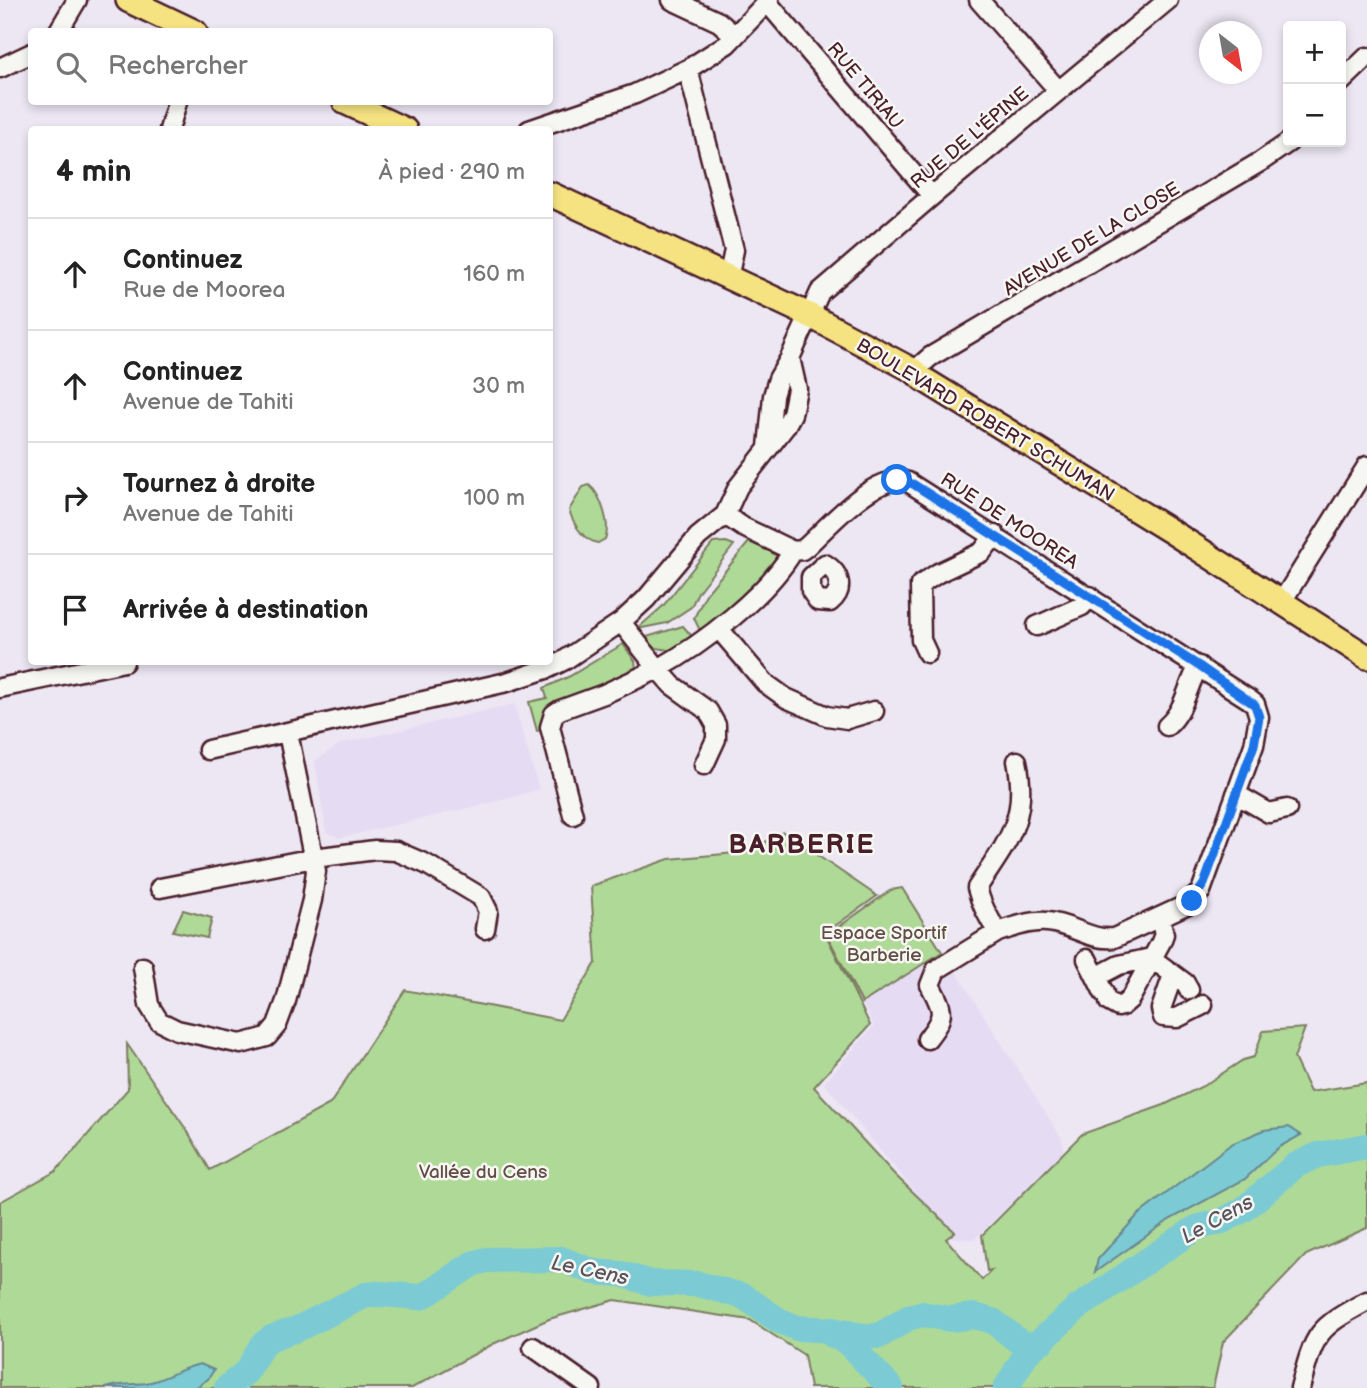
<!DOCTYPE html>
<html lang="fr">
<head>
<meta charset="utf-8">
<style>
  :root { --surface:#fff; --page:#f6f6f6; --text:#222; --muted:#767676; --line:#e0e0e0 }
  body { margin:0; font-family:"Balsamiq Sans",sans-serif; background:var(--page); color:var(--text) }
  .controls { position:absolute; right:21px; top:21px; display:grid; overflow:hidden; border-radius:7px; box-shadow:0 4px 10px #0003 }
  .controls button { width:63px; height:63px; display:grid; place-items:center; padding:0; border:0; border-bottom:2px solid var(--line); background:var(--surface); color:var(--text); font:35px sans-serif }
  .compass { position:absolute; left:1199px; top:21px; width:63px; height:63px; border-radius:50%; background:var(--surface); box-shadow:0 4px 10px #0003; rotate:149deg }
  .stop { position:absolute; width:21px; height:21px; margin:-16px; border:5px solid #1a73e8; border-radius:50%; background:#fff }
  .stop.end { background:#1a73e8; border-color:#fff; box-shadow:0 2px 7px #0008 }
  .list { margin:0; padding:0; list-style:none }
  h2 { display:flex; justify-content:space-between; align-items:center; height:91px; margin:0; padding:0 28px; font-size:30px }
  h2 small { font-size:23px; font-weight:400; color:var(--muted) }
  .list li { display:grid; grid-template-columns:46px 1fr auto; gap:21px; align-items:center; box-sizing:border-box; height:112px; padding:0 28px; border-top:2px solid var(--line) }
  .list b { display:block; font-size:26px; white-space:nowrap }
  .list p { margin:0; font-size:23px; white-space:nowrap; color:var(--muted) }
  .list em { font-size:23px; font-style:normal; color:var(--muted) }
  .icon { flex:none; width:38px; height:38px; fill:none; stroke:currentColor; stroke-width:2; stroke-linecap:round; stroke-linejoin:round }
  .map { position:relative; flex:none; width:1367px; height:1388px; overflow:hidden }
  .search { position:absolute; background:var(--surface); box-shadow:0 4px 10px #0003; left:28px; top:28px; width:525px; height:77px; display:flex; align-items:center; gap:18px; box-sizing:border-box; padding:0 24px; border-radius:7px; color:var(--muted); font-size:26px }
  .panel { position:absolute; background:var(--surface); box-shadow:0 4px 10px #0003; left:28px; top:126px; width:525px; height:539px; border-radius:7px }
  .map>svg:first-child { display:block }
</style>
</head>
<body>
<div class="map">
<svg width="1367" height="1388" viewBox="0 0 1367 1388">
  <rect width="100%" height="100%" fill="#ece7f3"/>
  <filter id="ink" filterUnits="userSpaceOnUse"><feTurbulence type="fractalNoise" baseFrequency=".0143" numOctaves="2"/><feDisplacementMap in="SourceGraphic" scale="14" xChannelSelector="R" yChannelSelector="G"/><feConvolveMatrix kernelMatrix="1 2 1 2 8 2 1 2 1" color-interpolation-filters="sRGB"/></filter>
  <g filter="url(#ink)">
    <!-- built -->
    <path fill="#e5dcf4" d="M514,704L539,789L511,798L339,838L326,832L315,761L322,756L340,744Z
      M942,952L940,959L948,971H954L958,975L1061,1137L1064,1147L1061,1155L975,1239L954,1238L824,1083L874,1026L862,1003Z"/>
    <!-- green -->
    <path fill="#afd997" stroke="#7c7c61" stroke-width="2" d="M589,485C601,494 611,526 605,539L598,543C582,540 574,525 569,510L583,487Z
      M726,542L734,545L698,592L691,607L667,623L637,629L663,606L713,543Z
      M749,542L772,552L778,558V564L702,635L694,618L706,594Z
      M683,626L696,641L680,652L645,646L640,639Z
      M623,644L635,661L636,668L626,675L550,705L543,717V729L537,731L529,702L547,698L544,688L570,676Z
      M783,832L877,896L825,933L870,1025L814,1087L895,1175L955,1232L946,1239L982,1280L992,1270L987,1271L982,1235L1082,1134L1164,1105L1203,1086L1243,1060L1254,1057L1263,1031L1305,1028L1294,1058L1310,1092L1367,1083V1228L1306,1255L1223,1342L1213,1388H810L804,1355L750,1320L615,1300L549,1319L493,1344L412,1388H0V1202L56,1171L128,1089L127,1044L188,1132L210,1170L330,1104L405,990L560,1020L596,963L591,886L669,859L747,852Z
      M902,888L942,952L862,1003L827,935L891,890Z
      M183,910L212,918L207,938L173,931Z"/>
    <!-- water -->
    <path fill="#7bcbd4" stroke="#678690" stroke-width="2" d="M1289,1127L1301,1135L1279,1147L1245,1179L1169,1220L1095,1272L1098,1259L1138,1215L1231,1144L1264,1130Z
      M200,1364L214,1370L208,1379L195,1388H106C121,1382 136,1386 151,1382C167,1378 182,1368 200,1364Z"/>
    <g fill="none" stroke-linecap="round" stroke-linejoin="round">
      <!-- river -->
      <path stroke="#7bcbd4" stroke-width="26" d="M831,1334L847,1342L891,1388
        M227,1388L247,1371L262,1345L271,1338L297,1329L366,1295L380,1294L420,1297L430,1292L472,1264L486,1260L561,1259L594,1272L621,1274L651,1283L698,1284L743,1296L778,1320L797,1328L832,1330L863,1336H879L908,1318L922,1314L950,1319L974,1316L993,1321L1021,1343L1032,1345L1044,1340
        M1006,1388L1026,1354L1077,1308L1175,1242L1196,1228L1222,1221L1243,1210L1296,1165L1318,1155L1367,1146"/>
      <defs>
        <path id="minor" d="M672,0L719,22L735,36
          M979,0L1058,90
          M767,2L932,196
          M58,32L77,0
          M0,68L32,53
          M688,69L734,250L728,279
          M1341,82L1367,57
          M169,130L177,102
          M529,130L635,94L688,69L727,44L769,0
          M914,371L930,357L1260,162L1289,142
          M768,447L773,396L778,379L790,358L820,292L932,196L1168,0
          M725,515L743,527L793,551
          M793,551L802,550L806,547C829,526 876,471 908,482L1250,700L1255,704L1259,717L1254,745L1201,891L1188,904L1114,938C1091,941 1071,924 1048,922C1032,920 1014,927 998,932C988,918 981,904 977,888C1007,842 1029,819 1017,761
          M825,564C840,573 845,590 830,602L818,601L811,591V577Z
          M1281,603L1367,466
          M621,622L658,669C703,644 766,596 793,551
          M1037,626L1082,606L1090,596
          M719,629L765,683L786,698L827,716L847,719L874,711
          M927,653L921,640L920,585L938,573L982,552L995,535
          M0,688L124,662
          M1167,726C1185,711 1187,685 1199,666
          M208,750L507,682L549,668L565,660L621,622L646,599L698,537L725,515L738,487L785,427L792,414L797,389L790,358
          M1236,794L1269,813L1287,809
          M573,815L550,727L554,714L560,710L604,694L658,669L672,685L708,711L716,725V739L704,765
          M160,888L314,858L375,850L396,851L426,864L481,897L488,911L485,929
          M1087,959L1104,993
          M143,967L149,1005L159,1021L177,1030L241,1044L267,1037L277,1025L286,1001L312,900L316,871L288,733
          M1173,975L1161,1009L1163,1017L1177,1018L1203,1005
          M1096,977L1119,965L1151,958L1185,983L1189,990
          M1109,1002L1118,1007L1122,1006L1130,999L1161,942L1164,934L1160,918
          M927,1039C946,1015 944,1011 930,985L936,970L998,932
          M533,1347L591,1388
          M1300,1388C1315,1332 1316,1329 1367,1301"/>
        <path id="major" d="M128,0L195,32
          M345,102L405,130
          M550,194L809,315L914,371L923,379L1172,532L1367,657"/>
      </defs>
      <!-- minor casing -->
      <use href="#minor" stroke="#4a1f2b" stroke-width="23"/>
      <!-- major casing -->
      <use href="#major" stroke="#4a1f2b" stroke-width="28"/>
      <!-- minor -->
      <use href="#minor" stroke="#f6f6f2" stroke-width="18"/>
      <!-- major -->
      <use href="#major" stroke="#f5e382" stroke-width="23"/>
    </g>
  </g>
  <g fill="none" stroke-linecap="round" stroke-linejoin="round" filter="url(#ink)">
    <!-- route -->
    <path stroke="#1a73e8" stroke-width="9" d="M897,480L913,484L1199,666L1255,705L1259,717L1254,745L1204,884L1192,901"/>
  </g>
  <g text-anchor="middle" stroke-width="5" stroke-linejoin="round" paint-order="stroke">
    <!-- street labels -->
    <g font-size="19" fill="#4a1f2b" stroke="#f6f6f2">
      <text transform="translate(866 85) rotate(50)" y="7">RUE TIRIAU</text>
      <text transform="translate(969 137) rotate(-40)" y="7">RUE DE L'ÉPINE</text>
      <text transform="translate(1091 238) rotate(-31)" y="7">AVENUE DE LA CLOSE</text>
      <text transform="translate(986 419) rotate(31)" y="7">BOULEVARD ROBERT SCHUMAN</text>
      <text transform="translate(1010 520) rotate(33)" y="7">RUE DE MOOREA</text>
    </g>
    <!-- park labels -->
    <g font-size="19" fill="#634e46" stroke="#f6f6f2">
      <text x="884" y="939">Espace Sportif<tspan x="884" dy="22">Barberie</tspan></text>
      <text x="483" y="1178">Vallée du Cens</text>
    </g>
    <!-- water labels -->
    <g font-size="21" font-style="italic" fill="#59535e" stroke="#f6f6f2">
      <text transform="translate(1217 1219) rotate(-29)" y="7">Le Cens</text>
      <text transform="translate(590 1270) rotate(12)" y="7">Le Cens</text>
    </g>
    <!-- district labels -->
    <g font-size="26" font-weight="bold" letter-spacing="2" fill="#4a1f2b" stroke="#f6f6f2">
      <text x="802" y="853">BARBERIE</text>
    </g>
  </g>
</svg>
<div class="controls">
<button>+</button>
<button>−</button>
</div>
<svg class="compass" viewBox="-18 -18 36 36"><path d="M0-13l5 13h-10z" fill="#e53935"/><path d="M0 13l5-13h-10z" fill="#767676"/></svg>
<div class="stop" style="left:897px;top:480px"></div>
<div class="stop end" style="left:1192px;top:901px"></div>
<div class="search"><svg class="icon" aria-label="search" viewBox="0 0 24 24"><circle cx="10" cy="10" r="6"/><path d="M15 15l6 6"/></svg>Rechercher</div>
<section class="panel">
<h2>4 min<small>À pied · 290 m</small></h2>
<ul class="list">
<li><svg class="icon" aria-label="ahead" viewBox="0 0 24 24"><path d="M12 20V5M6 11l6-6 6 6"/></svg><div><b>Continuez</b><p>Rue de Moorea</p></div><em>160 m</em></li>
<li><svg class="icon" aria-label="ahead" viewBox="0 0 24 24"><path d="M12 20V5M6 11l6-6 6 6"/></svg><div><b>Continuez</b><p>Avenue de Tahiti</p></div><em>30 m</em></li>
<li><svg class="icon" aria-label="right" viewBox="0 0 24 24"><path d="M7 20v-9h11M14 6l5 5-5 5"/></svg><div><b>Tournez à droite</b><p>Avenue de Tahiti</p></div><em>100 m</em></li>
<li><svg class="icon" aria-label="arrive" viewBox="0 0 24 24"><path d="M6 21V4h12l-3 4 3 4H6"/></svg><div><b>Arrivée à destination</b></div></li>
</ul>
</section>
</div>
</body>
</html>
